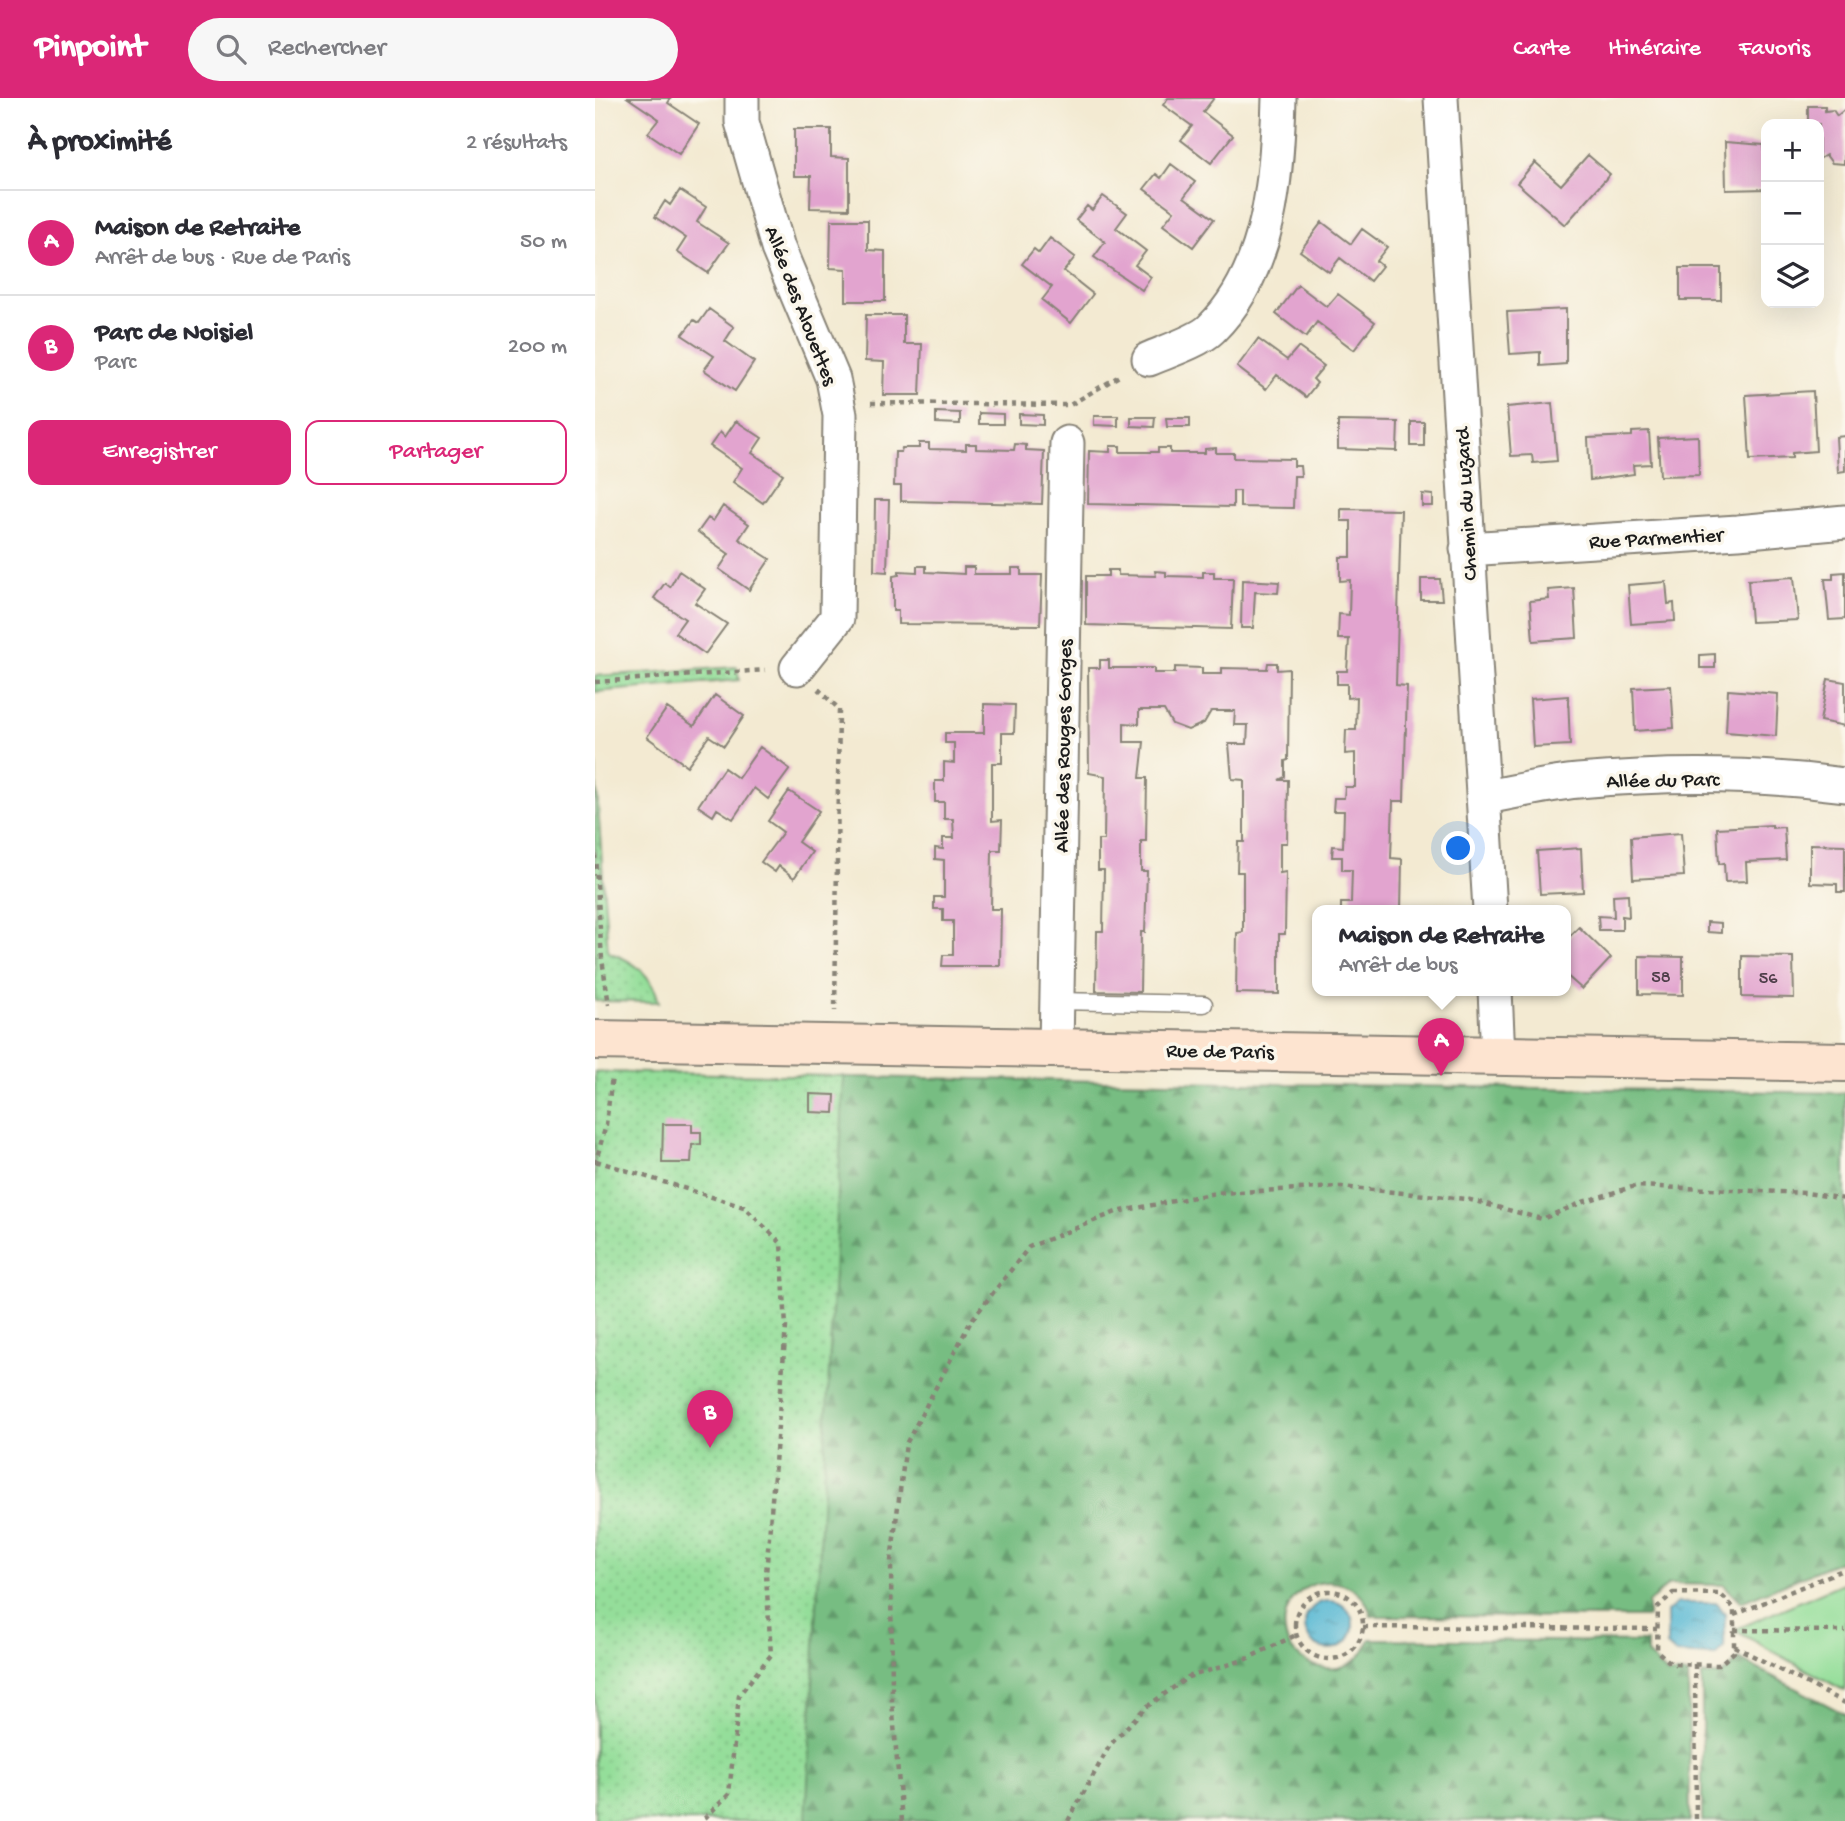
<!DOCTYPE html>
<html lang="fr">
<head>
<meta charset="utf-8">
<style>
  :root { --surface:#fff; --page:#f7f7f7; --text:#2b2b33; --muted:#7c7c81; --line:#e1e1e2; --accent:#db2777 }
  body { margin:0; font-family:"Gochi Hand",sans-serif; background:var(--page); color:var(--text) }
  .controls { position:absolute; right:21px; top:21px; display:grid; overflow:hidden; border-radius:14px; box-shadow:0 7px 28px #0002 }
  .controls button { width:63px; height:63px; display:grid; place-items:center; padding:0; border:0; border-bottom:2px solid var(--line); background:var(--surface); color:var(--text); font:35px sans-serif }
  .you { position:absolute; left:864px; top:751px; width:24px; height:24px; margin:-18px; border:5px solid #fff; border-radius:50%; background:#1a73e8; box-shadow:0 0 0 10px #1a73e833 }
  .badge { display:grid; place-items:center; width:46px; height:46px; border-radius:50%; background:var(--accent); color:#fff; font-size:23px; font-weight:700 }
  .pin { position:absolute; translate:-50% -58px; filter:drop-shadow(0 2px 4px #0008) }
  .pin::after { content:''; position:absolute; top:37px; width:24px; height:21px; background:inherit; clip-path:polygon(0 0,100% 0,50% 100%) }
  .popup { position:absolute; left:717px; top:807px; width:259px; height:91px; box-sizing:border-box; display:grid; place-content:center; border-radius:14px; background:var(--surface); filter:drop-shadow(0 2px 5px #0005); font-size:23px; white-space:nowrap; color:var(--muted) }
  .popup b { font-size:26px; color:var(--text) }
  .popup::after { content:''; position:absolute; left:50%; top:100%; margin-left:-14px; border:14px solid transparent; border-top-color:var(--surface) }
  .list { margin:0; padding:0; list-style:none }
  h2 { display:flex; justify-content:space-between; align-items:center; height:91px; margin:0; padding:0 28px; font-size:30px }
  h2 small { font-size:23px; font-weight:400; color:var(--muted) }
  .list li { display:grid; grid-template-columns:46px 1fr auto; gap:21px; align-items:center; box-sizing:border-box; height:105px; padding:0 28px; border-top:2px solid var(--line) }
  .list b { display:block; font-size:26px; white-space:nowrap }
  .list p { margin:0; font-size:23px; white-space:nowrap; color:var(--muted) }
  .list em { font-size:23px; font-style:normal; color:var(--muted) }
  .actions { display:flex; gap:14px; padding:21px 28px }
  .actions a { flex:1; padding:16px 0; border:2px solid var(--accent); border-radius:14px; text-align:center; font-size:24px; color:var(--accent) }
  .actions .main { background:var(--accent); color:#fff }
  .icon { flex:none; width:38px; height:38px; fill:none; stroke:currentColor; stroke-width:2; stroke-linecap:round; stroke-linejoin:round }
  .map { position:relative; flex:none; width:1250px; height:1723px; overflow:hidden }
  header { display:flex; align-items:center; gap:42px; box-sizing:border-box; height:98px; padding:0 35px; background:var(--accent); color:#fff }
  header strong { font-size:33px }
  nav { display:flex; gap:38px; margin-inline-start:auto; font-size:24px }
  .search { width:490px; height:63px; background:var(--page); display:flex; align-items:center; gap:18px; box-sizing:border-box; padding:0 24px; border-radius:38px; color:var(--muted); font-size:26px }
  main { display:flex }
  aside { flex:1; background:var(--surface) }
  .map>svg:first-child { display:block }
</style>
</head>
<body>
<header>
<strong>Pinpoint</strong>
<div class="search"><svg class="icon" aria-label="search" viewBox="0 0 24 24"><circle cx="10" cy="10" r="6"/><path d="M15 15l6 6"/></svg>Rechercher</div>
<nav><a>Carte</a><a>Itinéraire</a><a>Favoris</a></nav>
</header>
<main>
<aside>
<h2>À proximité<small>2 résultats</small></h2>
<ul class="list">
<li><span class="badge">A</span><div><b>Maison de Retraite</b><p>Arrêt de bus · Rue de Paris</p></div><em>50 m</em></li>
<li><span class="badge">B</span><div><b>Parc de Noisiel</b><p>Parc</p></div><em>200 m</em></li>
</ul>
<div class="actions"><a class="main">Enregistrer</a><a>Partager</a></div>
</aside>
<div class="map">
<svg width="1250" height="1723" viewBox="0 0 1250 1723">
  <defs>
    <pattern id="forest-firs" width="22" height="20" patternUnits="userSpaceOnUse" patternTransform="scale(1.75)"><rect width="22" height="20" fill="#77bd82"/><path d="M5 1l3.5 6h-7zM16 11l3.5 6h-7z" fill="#61996a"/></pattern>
    <pattern id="park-dots" width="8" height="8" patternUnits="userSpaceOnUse" patternTransform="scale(1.75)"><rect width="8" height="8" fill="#94de9a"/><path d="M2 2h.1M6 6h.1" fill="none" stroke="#7fbe84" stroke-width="1.8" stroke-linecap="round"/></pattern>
    <pattern id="water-ripples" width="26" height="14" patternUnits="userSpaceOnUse" patternTransform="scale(1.75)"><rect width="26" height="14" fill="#55b7d3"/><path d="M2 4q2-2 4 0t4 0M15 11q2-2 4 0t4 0" fill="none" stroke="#4694aa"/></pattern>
  </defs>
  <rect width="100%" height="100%" fill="#fbf7ec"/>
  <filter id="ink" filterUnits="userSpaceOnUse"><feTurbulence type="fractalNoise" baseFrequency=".0143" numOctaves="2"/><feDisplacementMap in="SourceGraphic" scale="14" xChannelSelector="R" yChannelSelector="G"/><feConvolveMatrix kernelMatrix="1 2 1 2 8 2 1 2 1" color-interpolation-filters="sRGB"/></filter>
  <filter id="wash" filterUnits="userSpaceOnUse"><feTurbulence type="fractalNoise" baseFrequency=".00686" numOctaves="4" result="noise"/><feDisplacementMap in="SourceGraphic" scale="28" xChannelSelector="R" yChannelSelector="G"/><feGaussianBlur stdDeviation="1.57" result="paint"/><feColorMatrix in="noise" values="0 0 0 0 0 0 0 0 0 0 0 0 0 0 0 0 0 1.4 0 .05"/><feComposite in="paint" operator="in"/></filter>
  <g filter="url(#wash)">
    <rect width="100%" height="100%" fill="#f3ead2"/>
    <!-- grass -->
    <path fill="#94de9a" stroke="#587d5b" stroke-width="2" d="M1250,1484V1593L1139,1532Z"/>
    <!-- forest -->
    <path fill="url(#forest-firs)" stroke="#4a6c4f" stroke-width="2" d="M69,976L1250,995V1461L1146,1504L1129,1487L1074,1486L1053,1505V1519L776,1518C767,1474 703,1472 691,1516C677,1567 756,1595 775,1541L1052,1544V1556L1073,1576H1093L1095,1723H0Z
      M1144,1561L1250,1616V1723H1107V1577H1127Z"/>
    <!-- park -->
    <path fill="url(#park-dots)" stroke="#587d5b" stroke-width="2" d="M142,569L144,582L0,594V578Z
      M0,664L13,854C39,863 57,876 64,904L0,903Z
      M0,974L249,978L211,1723H0Z"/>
    <!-- water -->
    <path fill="url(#water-ripples)" stroke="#386a78" stroke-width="2" d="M710 1527a24 24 0 1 1 48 0a24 24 0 1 1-48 0Z
      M1082,1505H1121L1130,1515L1129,1549L1120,1558L1081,1556L1072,1548V1514Z"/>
    <g id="blocks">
      <!-- building -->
      <path fill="#e2a4cf" d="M33,0H76L73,5L104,26L84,56L53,35L64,21Z
        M573,0H619L608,14L638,37L616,65L586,42L597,28L568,7Z
        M1213,8H1230V13L1238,12L1242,18L1250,11L1249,66L1237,65L1231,57L1224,61V26H1213Z
        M199,31H236V59L254,60V111L215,110L216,78H199Z
        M1130,44L1169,47L1171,91L1131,92Z
        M993,57L1015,76L970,127L922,85L940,64L966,87Z
        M576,66L600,84L589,99L619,121L598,149L568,127L579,113L549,91L561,76L566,80Z
        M85,92L111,109L102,124L134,145L113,175L82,154L91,140L60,119L70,103L75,107Z
        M508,98L532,115L521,130L551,153L540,167L556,179L547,192L499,159L510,144L481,122L492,108L497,112Z
        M236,122H273V152L290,153V203H251V171L235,170Z
        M727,124L756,146L767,131L792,149L781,163L787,168L775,183L745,160L734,174L705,153Z
        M455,140L480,159L469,173L498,196L476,225L447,202L457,189L427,166L439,151L444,155Z
        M1085,170H1126V202H1085Z
        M703,187L732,209L743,196L780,224L759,252L722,224L711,239L681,216Z
        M114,211L139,229L130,243L159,264L140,293L109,272L119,258L87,237L99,222L104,225Z
        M971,211V266L945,268V254L915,256L912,214Z
        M271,217H309V246H327L325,297H288L289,264L270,263Z
        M663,241L692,262L703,249L729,268L718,281L722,285L711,299L682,277L671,291L642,269Z
        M1218,293L1221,353L1197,355V360L1155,362L1151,297Z
        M957,305L962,363L938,365L937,357L916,358L912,309Z
        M341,314L365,315V326L341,325Z
        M384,315L408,316V326H384Z
        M424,316L448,317V327L424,326Z
        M499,318H523V328L499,327Z
        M536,319H560L559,329L536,328Z
        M571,320H595V329H572Z
        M141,323L167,340L157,355L188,376L168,405L138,384L147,370L115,348L125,334L130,339Z
        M743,323L803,324L802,353L743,351Z
        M816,324H829V348H816Z
        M1054,333L1056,366L1038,367L1039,376L995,382L993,340L1037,338V334Z
        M1103,338L1104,377L1065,378L1063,340Z
        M1250,338V373L1243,374L1241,339Z
        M324,345H334V351L371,352V346H381V351L419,352L420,346L431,347V352L449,353L447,406L306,403V388H299L300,354H306L307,350H324Z
        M515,348H525V354H563V350H575V355H610V351L621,350V355H639V360L699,361V368H705L706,378H699L698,410L645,409V393H638V409L493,406L494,353L515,354Z
        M827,396L838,397V408H827Z
        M280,402H294L292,474L279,473Z
        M128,408L154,426L144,441L175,461L154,492L124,471L134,456L103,434L113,420L118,423Z
        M746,411L806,412L801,587L812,588L809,703H798L796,760L807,761L806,812H746V805H756L757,772H747V759H737L738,748L748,749L749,713H738L739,700H749L750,689H760V655L750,656L751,632H761L762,599L752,600V586H742V573H752L754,541H743L744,516L754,517L755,482L745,483V459H756V423H746Z
        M322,468H331V474L369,476V469H379V476H417V470H426V477H447L445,527L303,526V513H298V478L304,477V473L322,474Z
        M513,472H523V477L561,478L560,473L571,474V478L608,479V474H619V480H638L636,531L491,527V478H513Z
        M84,473L110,491L100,505L132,526L110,556L80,535L90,521L59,500L70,485L75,489Z
        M1250,474V521L1234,522L1230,481H1238V475Z
        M1199,479L1203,522L1156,524L1153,482Z
        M826,481H845L847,502H826Z
        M647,482L684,484L683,495L660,494L658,530H646Z
        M1071,484L1073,506L1079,505L1080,523L1036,526L1033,487Z
        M979,490L982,540L938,543L935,503L954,501L953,492Z
        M1120,556V570H1105V557Z
        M505,562H514V570H559V575H580V569L607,570V576H627V570L672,571L673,565H682V572L694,571L693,662L690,663V679L684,682H693L692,745H685V775L691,774L690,836H684V896L641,895L642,835L648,834V774H642L643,744H649V682L637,681L634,646H652L653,627H639L640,613H616L609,625L593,632L577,626L569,612H544V626L529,625V644H549L545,680H552L551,743H546V773H552L550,834H546L545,894L501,893L502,833H508L509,772H503V742H509L510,678L494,675L493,570H505Z
        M1233,581L1250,584V628L1225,623Z
        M1076,588L1079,630L1040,633L1038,590Z
        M1133,592L1183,596L1181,638L1131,634Z
        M120,597L149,618L129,648L114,638L92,668L52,639L72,610L99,628Z
        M973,598L975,647L938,649L935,601Z
        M389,606L420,607L419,635H407V665H397V723L407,722L406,752H397L396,811H406L405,868H347L348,857H358V823H348V811H339V799H349V762L340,761V750L348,751V740H359L358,721H349V704H340V683H349V664L359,665V645H350V635H389Z
        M165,649L195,671L173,701L159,690L138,721L122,711L118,718L103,708L129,670L143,680Z
        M194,693L224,713L203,744L217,754L199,780L184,768L180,774L166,764L188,734L173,723Z
        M1177,727V730L1189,729L1191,762L1151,764L1152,783L1130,784L1129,765L1124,766L1122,730Z
        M1086,735L1089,778L1038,781L1036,739Z
        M1215,746L1250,747V794H1242V786L1215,785Z
        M986,750L988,794L945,796L942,753Z
        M1033,796L1034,819L1027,818V832H1004L1003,818L1019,819L1018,797Z
        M1112,824L1126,825V835L1112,834Z
        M984,829L1016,860L987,891L970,876V843Z
        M1044,858L1088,859V897L1044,896Z
        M1147,858L1198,859L1199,900L1147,899Z
        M215,996L240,997L239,1015L215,1014Z
        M68,1026H97V1034H106V1046L97,1047L96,1065H67Z"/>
    </g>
  </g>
  <g filter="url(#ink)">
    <use href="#blocks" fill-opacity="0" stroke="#888377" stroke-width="2"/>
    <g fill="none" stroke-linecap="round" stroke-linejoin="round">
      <defs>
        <path id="service" d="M462,903L609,906"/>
        <path id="minor" d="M147,0V24L183,150L238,281L245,317L242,520L202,570
          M846,0L895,812
          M554,261C570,254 604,243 616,231C676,172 682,78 684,0
          M872,451L1143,434L1250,424
          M888,700C919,694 951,686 983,683C1071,675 1162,675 1250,687
          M900,892L903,958
          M461,950L472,345"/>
        <path id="secondary" d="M0,942L1250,964"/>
      </defs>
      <!-- service casing -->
      <use href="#service" stroke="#888377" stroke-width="19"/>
      <!-- minor casing -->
      <use href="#minor" stroke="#888377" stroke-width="37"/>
      <!-- secondary casing -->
      <use href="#secondary" stroke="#888377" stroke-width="42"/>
      <!-- path -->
      <path stroke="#888377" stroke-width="4.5" stroke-dasharray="5 5" stroke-linecap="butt" d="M276,305L475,307L526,277
        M0,584L170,572
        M223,591L244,611L240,913
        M0,756L7,861L14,907
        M1,1063L149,1109L186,1145L191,1229L171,1476L176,1557L144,1597L134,1696L107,1723
        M0,1066L11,1027L17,978
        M700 1527a34 34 0 1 1 68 0a34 34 0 1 1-68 0Z
        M1078,1495L1125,1496L1139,1510V1554L1124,1567L1077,1566L1062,1553L1063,1509Z
        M1139,1517L1250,1471
        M768,1529L1062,1531
        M1139,1532L1250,1533
        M1139,1548L1250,1605
        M1100,1566L1101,1723
        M307,1723L297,1603L296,1463L311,1346L376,1223L434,1149L521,1114L621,1095L746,1089L872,1101L947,1121L988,1104L1040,1088L1211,1095L1250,1101
        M473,1723L515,1647L550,1610L593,1579L649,1562L701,1537"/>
      <!-- service -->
      <use href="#service" stroke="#fff" stroke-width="16"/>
      <!-- minor -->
      <use href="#minor" stroke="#fff" stroke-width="33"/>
      <!-- secondary -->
      <use href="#secondary" stroke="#fde4d0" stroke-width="38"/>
    </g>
  </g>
  <g text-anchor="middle" stroke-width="7" stroke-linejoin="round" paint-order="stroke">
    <!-- number labels -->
    <g font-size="18" fill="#4e3e49">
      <text x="1066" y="884">58</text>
      <text x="1173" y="885">56</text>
    </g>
    <!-- street labels -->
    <g font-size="21" fill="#1c1c1c" stroke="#fbf7ec">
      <text transform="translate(207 207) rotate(69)" y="7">Allée des Alouettes</text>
      <text transform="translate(870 406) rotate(-93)" y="7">Chemin du Luzard</text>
      <text transform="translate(1061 439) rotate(-3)" y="7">Rue Parmentier</text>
      <text transform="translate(467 648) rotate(-89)" y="7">Allée des Rouges Gorges</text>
      <text transform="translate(1068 681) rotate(-1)" y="7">Allée du Parc</text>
      <text transform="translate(625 952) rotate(1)" y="7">Rue de Paris</text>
    </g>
  </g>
</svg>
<div class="controls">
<button>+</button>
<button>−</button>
<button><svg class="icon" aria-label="layers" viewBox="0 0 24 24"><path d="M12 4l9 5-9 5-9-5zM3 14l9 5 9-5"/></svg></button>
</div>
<div class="you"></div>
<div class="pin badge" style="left:846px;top:978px">A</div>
<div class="popup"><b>Maison de Retraite</b>Arrêt de bus</div>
<div class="pin badge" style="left:115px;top:1350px">B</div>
</div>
</main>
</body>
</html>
